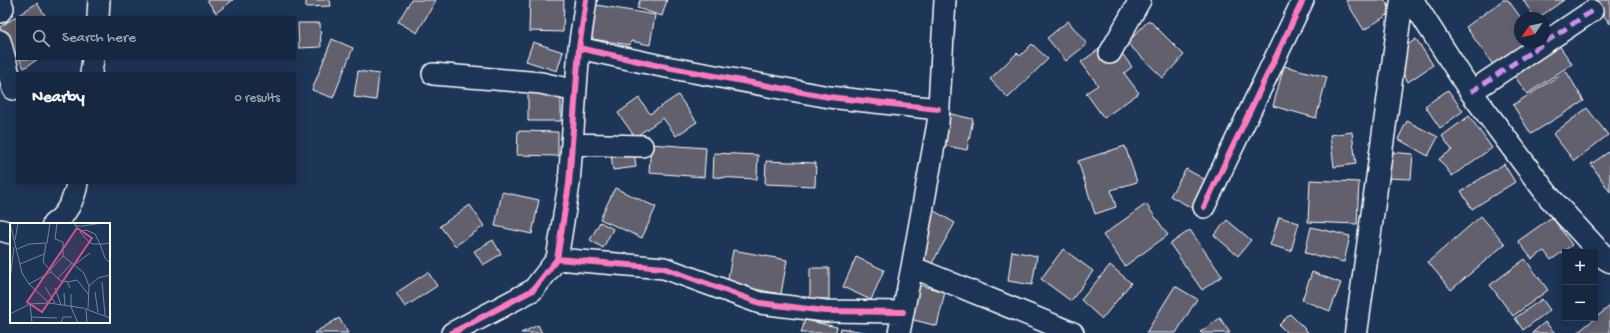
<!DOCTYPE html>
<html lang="en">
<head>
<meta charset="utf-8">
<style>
  :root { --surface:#162841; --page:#1f3048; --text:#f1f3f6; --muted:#9ea6b1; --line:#35445a }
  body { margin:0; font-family:"Gochi Hand",sans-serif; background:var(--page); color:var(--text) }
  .controls { position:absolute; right:12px; bottom:12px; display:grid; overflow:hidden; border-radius:0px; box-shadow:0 2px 10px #0003 }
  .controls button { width:36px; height:36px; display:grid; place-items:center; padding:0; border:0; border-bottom:1px solid var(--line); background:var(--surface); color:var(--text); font:20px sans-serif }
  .compass { position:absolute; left:1514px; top:12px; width:36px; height:36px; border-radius:50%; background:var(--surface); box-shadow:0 2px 10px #0003; rotate:236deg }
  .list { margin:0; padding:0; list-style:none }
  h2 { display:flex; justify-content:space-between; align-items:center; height:52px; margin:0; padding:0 16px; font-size:17px }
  h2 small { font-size:13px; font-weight:400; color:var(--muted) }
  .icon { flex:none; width:22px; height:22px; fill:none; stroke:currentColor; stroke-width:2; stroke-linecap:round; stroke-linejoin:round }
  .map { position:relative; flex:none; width:1610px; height:333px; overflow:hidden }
  .search { position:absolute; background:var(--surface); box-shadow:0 2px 10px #0003; left:16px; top:16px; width:280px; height:44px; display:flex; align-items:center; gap:10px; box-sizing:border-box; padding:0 14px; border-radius:0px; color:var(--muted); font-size:15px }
  .panel { position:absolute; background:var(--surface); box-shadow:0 2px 10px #0003; left:16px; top:72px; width:280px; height:112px; border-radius:0px }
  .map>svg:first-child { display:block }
</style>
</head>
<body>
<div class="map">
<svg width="1610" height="333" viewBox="0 0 1610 333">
  <rect width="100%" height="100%" fill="#1d3557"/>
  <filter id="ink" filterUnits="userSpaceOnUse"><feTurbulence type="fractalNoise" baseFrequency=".025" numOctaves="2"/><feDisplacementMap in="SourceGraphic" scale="8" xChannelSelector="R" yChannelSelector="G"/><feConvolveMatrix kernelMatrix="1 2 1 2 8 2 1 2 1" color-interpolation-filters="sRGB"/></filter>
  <g filter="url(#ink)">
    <!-- building -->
    <path fill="#63606e" stroke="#fff" d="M207,0H233L216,13Z
      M306,0H330L331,6L306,7Z
      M411,0H436L417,33L398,22Z
      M530,0H564L563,32L529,31Z
      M640,0H667L662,16L637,8Z
      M1347,0H1385L1392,12L1364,30L1346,1Z
      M1503,0H1508L1521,18H1520V42H1527L1494,66L1466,27Z
      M1523,0H1564L1538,18H1535Z
      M1592,0H1610V24Z
      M37,3L46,17H17V56L0,30V27Z
      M591,4L655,15L650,45L631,41L630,45L586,38Z
      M1149,20L1184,55L1163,78L1127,43Z
      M1068,21L1087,44L1066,61L1047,38Z
      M298,23H320L321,47L299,48Z
      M332,39L353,48L333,98L312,90Z
      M1416,39L1433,65L1408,82L1392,56Z
      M1112,40L1132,67L1124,73L1139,93L1104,118L1086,93L1098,85L1081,62Z
      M1556,41L1572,64L1527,94L1511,71Z
      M533,42L563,52L557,71L526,61Z
      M1032,44L1048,59L1008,98L990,79L1017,53L1020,56Z
      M19,59H38L24,68Z
      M1284,66L1327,77L1316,118L1273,106Z
      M358,71L379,74L376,100L354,97Z
      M1566,71L1584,101L1531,134L1513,105Z
      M1448,90L1463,111L1440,128L1425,106Z
      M528,92H561V121H528Z
      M678,95L697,122L676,136L663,118L635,137L618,113L639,98L650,114Z
      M1587,108L1608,135L1574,161L1553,134Z
      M938,111L973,119L967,150L932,143Z
      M1469,116L1492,148L1452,176L1439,159L1452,150L1442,136Z
      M1407,121L1438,137L1428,156L1398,139Z
      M518,131L558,132V156L517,155Z
      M1352,132L1356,164L1334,167L1330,135Z
      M651,144L706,148L704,177L649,173Z
      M1125,146L1137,182L1111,190L1116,207L1095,214L1078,161Z
      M634,151L636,167L613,170L611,154Z
      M1610,151V192L1591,164Z
      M1389,152L1413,154L1411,179L1387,178Z
      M714,153L758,155L757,179L713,177Z
      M766,161L816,163L815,186L765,184Z
      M1504,164L1515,182L1472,209L1461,191Z
      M1186,169L1220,188L1205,215L1170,196Z
      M1310,180L1359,182L1357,224L1308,222Z
      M615,188L656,207L642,238L600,219Z
      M502,192L539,200L532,234L495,226Z
      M1146,204L1168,235L1125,266L1103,235Z
      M470,205L484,226L455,246L440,226Z
      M929,208L955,223L927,272L902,257Z
      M1481,216L1505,244L1451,290L1428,262Z
      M1279,217L1299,223L1291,251L1270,245Z
      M1552,217L1572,245L1551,260L1544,251L1532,259L1518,241Z
      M1227,220L1251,240L1238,256L1214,235Z
      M600,222L613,229L603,248L590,240Z
      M1311,227L1350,236L1344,262L1305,253Z
      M1190,230L1222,276L1202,290L1170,244Z
      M493,240L501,254L483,265L474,251Z
      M1063,249L1093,271L1071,301L1041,279Z
      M733,250L787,260L781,294L727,284Z
      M1012,251L1037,256L1032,285L1008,281Z
      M856,257L884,270L871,300L843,287Z
      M1525,259L1548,290L1513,316L1490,285Z
      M1110,265L1131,283L1102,319L1081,300Z
      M810,268H829V299H810Z
      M428,272L437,286L405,307L396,293Z
      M1312,272L1341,283L1330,311L1302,300Z
      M915,284L945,292L937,326L906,318Z
      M1175,286L1197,299L1176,333H1146Z
      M1542,299L1550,310L1523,330L1515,318Z
      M1610,306V333H1577Z
      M1290,314L1309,333H1287L1279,325Z
      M339,318L348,333H314Z
      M1220,318L1230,333H1201L1200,332Z
      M805,320L837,327L835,333H801Z
      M1545,322L1555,333H1532Z
      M538,325L542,333H521Z
      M841,328L869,333H840Z"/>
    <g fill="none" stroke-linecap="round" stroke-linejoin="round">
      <defs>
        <path id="minor" d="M0,12L3,8L0,0
          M98,17L99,0
          M0,41L13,89
          M579,48L661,66L829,97L938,109
          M1110,53L1140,0
          M91,73L93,59
          M433,74L541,83L576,91
          M1471,92L1592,11
          M572,144L642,146
          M1204,207L1303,0
          M53,224C66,216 75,198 77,183
          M0,230L11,233
          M557,259L664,268L760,303L825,311L903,312
          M912,267L1073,333
          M452,333L533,290L557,259L569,184L579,48L586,0
          M899,333L912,267L938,123L945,0"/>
        <path id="secondary" d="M1412,0L1471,92L1550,198L1605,258L1610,261
          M1356,333L1402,0"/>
      </defs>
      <!-- minor casing -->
      <use href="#minor" stroke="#fff" stroke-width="24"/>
      <!-- secondary casing -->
      <use href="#secondary" stroke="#fff" stroke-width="25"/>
      <!-- minor -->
      <use href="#minor" stroke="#1d3557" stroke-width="21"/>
      <!-- secondary -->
      <use href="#secondary" stroke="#1d3557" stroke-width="22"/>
      <!-- quiet -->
      <path stroke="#ce8fe9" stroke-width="5" stroke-dasharray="10 5" stroke-linecap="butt" d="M1471,92L1592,11"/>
      <defs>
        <path id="cycleway" d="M579,48L661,66L829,97L938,109
          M1204,207L1303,0
          M557,259L664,268L760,303L825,311L903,312
          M452,333L533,290L557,259L569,184L579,48L586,0"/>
      </defs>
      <!-- cycleway casing -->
      <use href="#cycleway" stroke="#1d3557" stroke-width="8"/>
      <!-- cycleway -->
      <use href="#cycleway" stroke="#fd7abc" stroke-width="6"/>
    </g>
  </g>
  <!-- overview -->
  <g transform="translate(10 223)">
    <rect width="100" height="100" fill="#1d3557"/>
    <path fill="none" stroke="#77869a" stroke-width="1" d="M0,0L12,50L19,61L39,80M47,0L45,16L53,19V33L74,50L79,63M65,0V3H73L92,0M5,17L8,0M100,20L94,21H83L80,20L70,9L76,7L85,11L90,21L95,35L100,40M36,21L33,39L47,55L53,59L57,58L60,65M7,26L19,21L37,20L40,0M10,41L34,31M64,42L80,30M40,47L53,33M48,55L62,40M0,56L4,24M58,59L67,57L78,71M92,59L95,92M19,61L41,49M35,64L45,80M45,65L51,82M85,69L88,89M54,70L55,82M61,71V84L68,100M20,81L22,100M78,86L79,63L88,55L100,52M76,87L77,100M0,91L20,81L39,80L73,85L100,95M21,94L47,95M51,100L53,94H62"/>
    <path fill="#d15284" fill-opacity="0.15" stroke="#d15284" stroke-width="2" d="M67,5L82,15L32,89L17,79Z"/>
    <rect width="100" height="100" fill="none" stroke="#fff" stroke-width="2"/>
  </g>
</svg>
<div class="controls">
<button>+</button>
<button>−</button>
</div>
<svg class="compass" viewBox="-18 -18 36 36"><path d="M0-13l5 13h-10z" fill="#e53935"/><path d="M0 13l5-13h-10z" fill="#9ea6b1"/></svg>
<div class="search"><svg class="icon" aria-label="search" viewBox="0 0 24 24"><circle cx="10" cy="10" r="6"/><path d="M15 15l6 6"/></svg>Search here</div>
<section class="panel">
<h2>Nearby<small>0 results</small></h2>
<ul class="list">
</ul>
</section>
</div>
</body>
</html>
